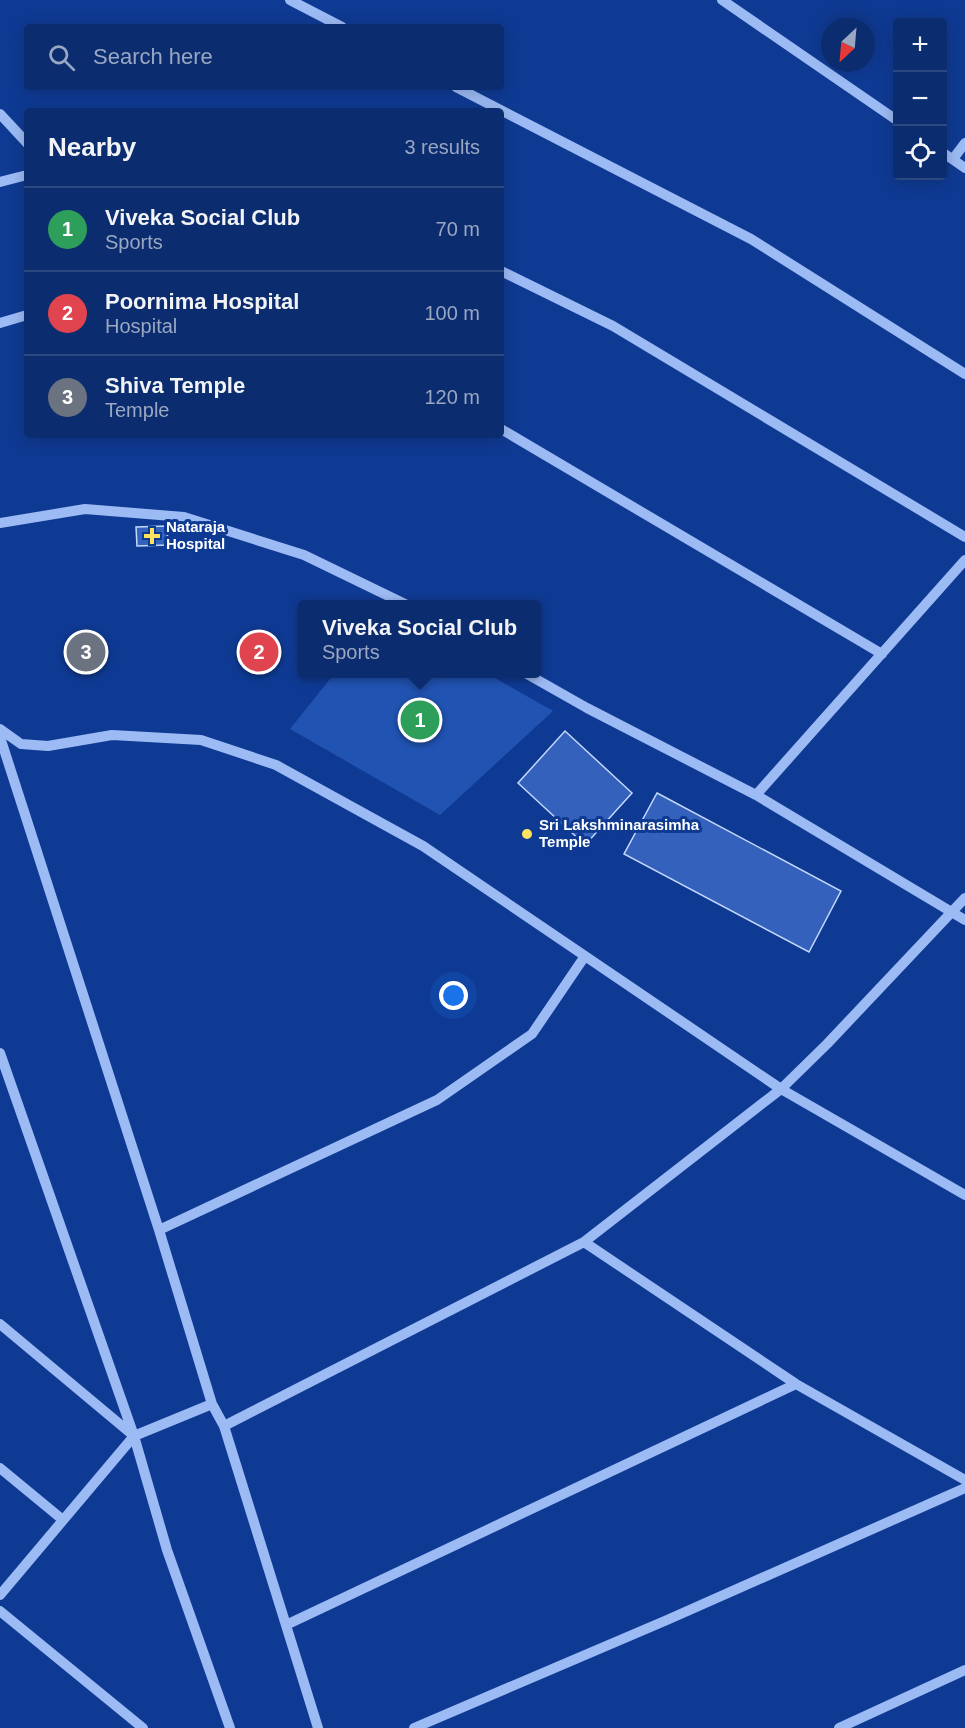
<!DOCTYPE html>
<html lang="en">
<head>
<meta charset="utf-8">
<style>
  :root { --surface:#0b2c6e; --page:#143473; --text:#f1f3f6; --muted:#9aa7c2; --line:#2b4881; --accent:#ffe35f }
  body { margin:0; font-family:Helvetica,sans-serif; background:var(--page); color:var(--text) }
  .controls { position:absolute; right:18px; top:18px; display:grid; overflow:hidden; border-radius:6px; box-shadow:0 3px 15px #0003 }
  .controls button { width:54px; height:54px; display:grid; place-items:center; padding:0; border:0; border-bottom:2px solid var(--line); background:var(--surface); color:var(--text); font:30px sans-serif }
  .compass { position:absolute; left:821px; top:18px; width:54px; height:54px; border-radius:50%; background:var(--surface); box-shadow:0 3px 15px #0003; rotate:206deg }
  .you { position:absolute; left:454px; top:996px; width:21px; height:21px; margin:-15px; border:4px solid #fff; border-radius:50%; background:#1a73e8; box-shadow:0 0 0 9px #1a73e833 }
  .badge { display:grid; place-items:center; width:39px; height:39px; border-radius:50%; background:var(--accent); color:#fff; font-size:20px; font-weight:700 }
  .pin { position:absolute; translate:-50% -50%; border:3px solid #fff; box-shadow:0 2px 6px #0006 }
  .popup { position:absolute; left:298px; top:600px; width:243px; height:78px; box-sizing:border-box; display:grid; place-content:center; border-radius:6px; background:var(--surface); filter:drop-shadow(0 2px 4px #0005); font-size:20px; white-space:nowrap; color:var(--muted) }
  .popup b { font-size:22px; color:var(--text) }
  .popup::after { content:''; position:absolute; left:50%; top:100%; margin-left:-12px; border:12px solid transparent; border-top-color:var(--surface) }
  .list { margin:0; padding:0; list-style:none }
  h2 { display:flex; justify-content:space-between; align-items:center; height:78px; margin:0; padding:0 24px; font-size:26px }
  h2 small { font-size:20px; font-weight:400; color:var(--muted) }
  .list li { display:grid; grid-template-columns:39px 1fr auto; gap:18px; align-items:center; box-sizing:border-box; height:84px; padding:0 24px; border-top:2px solid var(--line) }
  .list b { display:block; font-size:22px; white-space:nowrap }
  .list p { margin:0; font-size:20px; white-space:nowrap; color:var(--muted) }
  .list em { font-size:20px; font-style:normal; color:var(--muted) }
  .icon { flex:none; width:33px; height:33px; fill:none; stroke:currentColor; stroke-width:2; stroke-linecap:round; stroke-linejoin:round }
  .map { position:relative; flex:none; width:965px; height:1728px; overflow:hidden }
  .search { position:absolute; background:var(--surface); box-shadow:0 3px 15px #0003; left:24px; top:24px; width:480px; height:66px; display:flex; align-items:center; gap:15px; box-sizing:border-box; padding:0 21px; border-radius:6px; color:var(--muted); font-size:22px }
  .panel { position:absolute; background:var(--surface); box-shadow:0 3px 15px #0003; left:24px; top:108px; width:480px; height:330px; border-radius:6px }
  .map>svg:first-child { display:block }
</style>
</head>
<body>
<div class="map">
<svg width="965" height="1728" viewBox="0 0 965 1728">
  <rect width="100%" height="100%" fill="#0f3a93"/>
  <!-- green -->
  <path fill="#2153b3" d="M334,674H488L553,711L440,815L290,729Z"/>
  <!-- building -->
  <path fill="#3461bb" stroke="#c4d8fe" stroke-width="1.5" d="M167,526L168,545L137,546L136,527Z
    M565,731L632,793L585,845L518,783Z
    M657,793L841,891L809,952L624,854Z"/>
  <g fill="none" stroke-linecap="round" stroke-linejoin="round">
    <!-- minor -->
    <path stroke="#9cbaf4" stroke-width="10" d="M290,0L342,27
      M722,0L898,121
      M456,87L751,239L965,374
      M0,114L27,143
      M942,152L965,168
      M953,159L965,143
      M0,182L27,175
      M501,271L613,326L965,537
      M0,323L27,315
      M501,429L882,654
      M0,523L85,509L184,517L304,555L405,604
      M527,674L587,708L756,795L965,920
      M0,729L21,744L48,746L112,735L201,740L276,765L423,846L781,1089L965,1195
      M0,737L159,1230L212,1404L224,1426L318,1728
      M756,795L965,560
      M0,1053L134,1436L167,1550L230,1728
      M159,1230L437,1100L532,1034L585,956
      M584,1242L796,1384L965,1480
      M0,1324L134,1436L0,1595
      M224,1426L584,1242L781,1089L827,1044L965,898
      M134,1436L212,1404
      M0,1468L63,1520
      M0,1611L143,1728
      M286,1625L796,1384
      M414,1728L667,1620L965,1488
      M839,1728L965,1670"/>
  </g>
  <!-- markers -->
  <g fill="#ffe35f" stroke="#0f3a93" stroke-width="2">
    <path d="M149 527h6v6h6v6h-6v6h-6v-6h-6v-6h6z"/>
    <circle cx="527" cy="834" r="6"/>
  </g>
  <g text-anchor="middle" stroke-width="6" stroke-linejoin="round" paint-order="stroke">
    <!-- poi labels -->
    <g font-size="15" font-weight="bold" fill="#fff" stroke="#0f3a93" text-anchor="start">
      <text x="166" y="532">Nataraja<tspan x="166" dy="17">Hospital</tspan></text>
      <text x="539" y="830">Sri Lakshminarasimha<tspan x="539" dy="17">Temple</tspan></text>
    </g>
  </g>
</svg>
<div class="controls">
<button>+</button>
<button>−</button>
<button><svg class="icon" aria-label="locate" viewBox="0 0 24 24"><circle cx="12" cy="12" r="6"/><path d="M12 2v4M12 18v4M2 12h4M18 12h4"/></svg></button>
</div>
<svg class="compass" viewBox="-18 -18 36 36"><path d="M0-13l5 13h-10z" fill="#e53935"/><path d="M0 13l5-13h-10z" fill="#9aa7c2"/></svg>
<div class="you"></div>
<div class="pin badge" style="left:420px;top:720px;background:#2e9e5b">1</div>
<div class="popup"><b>Viveka Social Club</b>Sports</div>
<div class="pin badge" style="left:259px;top:652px;background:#e0444e">2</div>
<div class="pin badge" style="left:86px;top:652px;background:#6b7280">3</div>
<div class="search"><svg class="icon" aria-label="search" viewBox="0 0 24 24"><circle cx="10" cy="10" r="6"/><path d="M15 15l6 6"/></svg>Search here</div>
<section class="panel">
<h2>Nearby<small>3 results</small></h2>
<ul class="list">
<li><span class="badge" style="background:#2e9e5b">1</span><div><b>Viveka Social Club</b><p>Sports</p></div><em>70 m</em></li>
<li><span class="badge" style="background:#e0444e">2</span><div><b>Poornima Hospital</b><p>Hospital</p></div><em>100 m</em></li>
<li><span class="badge" style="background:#6b7280">3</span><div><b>Shiva Temple</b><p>Temple</p></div><em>120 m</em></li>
</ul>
</section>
</div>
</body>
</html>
